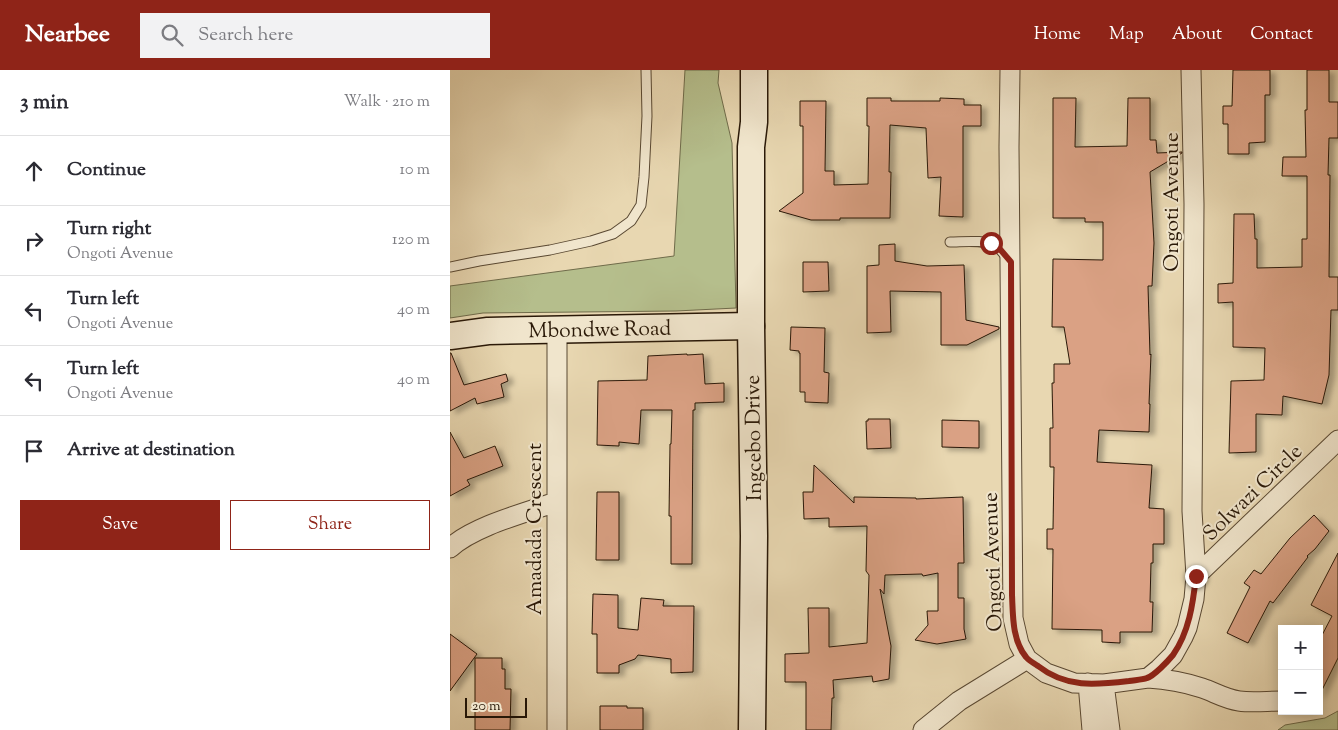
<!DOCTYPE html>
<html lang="en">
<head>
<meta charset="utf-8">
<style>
  :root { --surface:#fff; --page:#f2f2f3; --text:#2b2b33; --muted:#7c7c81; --line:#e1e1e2; --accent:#8f2418 }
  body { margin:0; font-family:"Sorts Mill Goudy",serif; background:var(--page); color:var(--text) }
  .controls { position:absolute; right:15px; bottom:15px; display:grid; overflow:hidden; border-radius:0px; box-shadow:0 2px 12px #0003 }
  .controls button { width:45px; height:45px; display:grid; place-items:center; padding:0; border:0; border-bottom:1px solid var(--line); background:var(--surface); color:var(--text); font:25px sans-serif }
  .scale { position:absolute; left:15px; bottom:12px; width:62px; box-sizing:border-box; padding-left:5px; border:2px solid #291807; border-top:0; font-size:14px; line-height:18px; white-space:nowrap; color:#291807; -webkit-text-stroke:4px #f0e5cc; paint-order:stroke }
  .stop { position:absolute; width:15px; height:15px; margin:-11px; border:4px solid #8f2418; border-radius:50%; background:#fff }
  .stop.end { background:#8f2418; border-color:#fff; box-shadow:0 1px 5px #0008 }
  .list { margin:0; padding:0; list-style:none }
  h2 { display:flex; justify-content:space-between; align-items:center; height:65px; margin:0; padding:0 20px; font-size:21px }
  h2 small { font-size:16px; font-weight:400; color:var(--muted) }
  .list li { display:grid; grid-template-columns:32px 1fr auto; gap:15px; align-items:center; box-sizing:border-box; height:70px; padding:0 20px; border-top:1px solid var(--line) }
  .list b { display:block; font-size:19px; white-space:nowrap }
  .list p { margin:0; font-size:16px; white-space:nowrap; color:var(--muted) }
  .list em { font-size:16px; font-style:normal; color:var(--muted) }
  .actions { display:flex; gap:10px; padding:15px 20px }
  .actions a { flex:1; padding:11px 0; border:1px solid var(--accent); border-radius:0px; text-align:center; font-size:18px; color:var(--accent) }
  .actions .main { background:var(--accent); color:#fff }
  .icon { flex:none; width:28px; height:28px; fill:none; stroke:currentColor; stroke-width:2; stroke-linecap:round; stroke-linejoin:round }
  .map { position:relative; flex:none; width:888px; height:660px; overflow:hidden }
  header { display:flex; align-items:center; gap:30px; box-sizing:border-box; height:70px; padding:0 25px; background:var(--accent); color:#fff }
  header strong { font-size:24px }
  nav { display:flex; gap:28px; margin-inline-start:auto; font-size:18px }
  .search { width:350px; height:45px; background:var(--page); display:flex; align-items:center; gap:12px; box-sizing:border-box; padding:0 18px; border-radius:0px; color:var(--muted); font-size:19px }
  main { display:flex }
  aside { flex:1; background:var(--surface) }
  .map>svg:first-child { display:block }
</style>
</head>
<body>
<header>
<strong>Nearbee</strong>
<div class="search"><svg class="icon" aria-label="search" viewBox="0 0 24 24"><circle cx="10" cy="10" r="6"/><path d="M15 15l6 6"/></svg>Search here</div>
<nav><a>Home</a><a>Map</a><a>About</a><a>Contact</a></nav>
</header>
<main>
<aside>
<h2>3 min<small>Walk · 210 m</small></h2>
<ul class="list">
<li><svg class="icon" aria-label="ahead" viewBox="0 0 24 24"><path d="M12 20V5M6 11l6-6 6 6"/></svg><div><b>Continue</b></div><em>10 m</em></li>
<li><svg class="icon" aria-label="right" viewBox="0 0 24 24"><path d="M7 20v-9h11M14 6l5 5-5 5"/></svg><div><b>Turn right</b><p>Ongoti Avenue</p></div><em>120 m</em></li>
<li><svg class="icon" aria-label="left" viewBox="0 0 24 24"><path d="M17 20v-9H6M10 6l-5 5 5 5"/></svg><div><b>Turn left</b><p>Ongoti Avenue</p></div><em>40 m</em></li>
<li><svg class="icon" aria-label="left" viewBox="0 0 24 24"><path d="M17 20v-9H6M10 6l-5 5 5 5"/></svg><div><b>Turn left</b><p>Ongoti Avenue</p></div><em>40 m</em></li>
<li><svg class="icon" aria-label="arrive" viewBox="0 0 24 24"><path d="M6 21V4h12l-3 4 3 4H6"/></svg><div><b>Arrive at destination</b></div></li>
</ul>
<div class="actions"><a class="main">Save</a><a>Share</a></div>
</aside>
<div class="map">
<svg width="888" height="660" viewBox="0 0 888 660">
  <defs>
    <filter id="shadow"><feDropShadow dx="5.5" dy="3" stdDeviation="2.5" flood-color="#0004"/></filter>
  </defs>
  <rect width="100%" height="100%" fill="#e8d7b1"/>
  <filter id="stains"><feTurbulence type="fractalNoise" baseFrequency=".004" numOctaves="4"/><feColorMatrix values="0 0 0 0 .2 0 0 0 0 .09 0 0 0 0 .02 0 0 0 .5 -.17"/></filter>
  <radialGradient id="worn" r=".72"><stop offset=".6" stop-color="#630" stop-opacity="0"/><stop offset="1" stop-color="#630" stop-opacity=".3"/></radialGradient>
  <!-- grass -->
  <path fill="#b5be8c" stroke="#6f6b4a" d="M235,0H269L268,13L282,73L286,238L226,241L33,243L0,248V216L224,186Z
    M888,641V660H828L835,655L875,648Z"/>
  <!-- building -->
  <path fill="#daa184" stroke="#291807" filter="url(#shadow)" d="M783,0H820V25H815V72L799,73V84H778V54H773V36H782Z
    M857,0H879V32H888V68H879L878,105H880L879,207H888V240H881L879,305L872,334L833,326L832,345L806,344V382L779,383L781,311L814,310L815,278L783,277V232L768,233V214L783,213L784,144H804L805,169H807V198L852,197V169H857V106H832L833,87H856L855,40H857Z
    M417,28H441V31H490V28L514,29V35H531V56H513V147L489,146L491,107L478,108L476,58L440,55L439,102H441L440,148H390V150H361L329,141L353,123V56H350V31H376L375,101H384V115L418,114L419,56H417Z
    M603,28H626L625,77L677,76L678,28H700V70H706L707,83L732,82V83L700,102L704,173L702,216H698L700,285L701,284L699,334H700L699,362L649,360L647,392L702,395L699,438L714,439V474H703V493H701L700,532H703L702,562H670V573L652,572V560L602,559L603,479H597V459H603L604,397H600V358H603L602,313H604V294H620L614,257H602L603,189L653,190V152H635V148H603Z
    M445,174V191L477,196L514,195L516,250L549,257V259L517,275H491V222L440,221L441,262L417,263V196L429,195V175Z
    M353,192H378L379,221L353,222Z
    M341,257L375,258L374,302L379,303L378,333L355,332V322H350V283H349V281L340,280Z
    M0,283H1L14,315L56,304L58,311L51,314L54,327L27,334L25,328L0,341Z
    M237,284V285L253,284L255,314L274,313V332L245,333V340H243L242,494H221V446H219L220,374H221L222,340H191L189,374L169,372V376L147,375L148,311L197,310L198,286Z
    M418,349H440L441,378L417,379L416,351H418Z
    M492,350L529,351V378L492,377Z
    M0,362L14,388L45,376L53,396L17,410L20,415L0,426Z
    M364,395L404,433V427L466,428V429L513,427L514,493H508V528H514V559L516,569L487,574L465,570L478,555L477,541H488V503L473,506L472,504L435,505L434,524L430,519L441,576L439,609L423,612L422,606L383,610L384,628H382L381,660H356V612H335V584L359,583L358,538H379V577L417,573L419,505L416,501L417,456L379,457V448L354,449L353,422H363Z
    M147,422H169V490H146Z
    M864,445L879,461L865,479L857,486L858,487L823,533L820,531L798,573L777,563L800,517L794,513L804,500L811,504L840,468Z
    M888,483V588L869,626V571L882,546L861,535Z
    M143,524L168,525V558L188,560L191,528L214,530L213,536H244L243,602L221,603V589L188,585L185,589L169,595V603H147V564H142Z
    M0,564L27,584L0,621Z
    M25,588H52V599H55V619H61L60,660H25Z
    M150,636H177V638H193V660H150Z"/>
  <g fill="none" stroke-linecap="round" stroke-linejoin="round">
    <defs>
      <path id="lane" d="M500,172C513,172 535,169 546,176C550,179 554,184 557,188
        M0,197L29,191L100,180L141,171L163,164L181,151L191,135L194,107L197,46L196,0"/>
      <path id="street" d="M560,0L559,77L563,548L569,574L577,589L596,603L624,613L654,614L698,608L709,599L723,585L733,567L737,558L744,529L746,506L742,441L744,134L741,0
        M0,478C24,456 75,443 106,432
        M746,506L888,370
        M698,608C716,609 734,612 752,618C764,622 775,629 789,631C803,633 817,631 832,631
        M638,613L642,660
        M654,614L660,660
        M107,660V259
        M473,660L509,631L577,589"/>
      <g id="secondary">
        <path id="s1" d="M0,266L38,261L301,256"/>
        <path d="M302,660L304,466L301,256V77L304,52V0"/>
      </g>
    </defs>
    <!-- lane casing -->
    <use href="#lane" stroke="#594832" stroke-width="11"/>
    <!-- street casing -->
    <use href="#street" stroke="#594832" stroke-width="21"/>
    <!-- secondary casing -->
    <use href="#secondary" stroke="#291807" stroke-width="29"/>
    <!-- lane -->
    <use href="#lane" stroke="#f0e5cc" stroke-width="9"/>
    <!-- street -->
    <use href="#street" stroke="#f0e5cc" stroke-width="19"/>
    <!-- secondary -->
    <use href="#secondary" stroke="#f0e5cc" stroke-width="26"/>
  </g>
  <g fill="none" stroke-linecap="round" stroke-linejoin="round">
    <!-- route -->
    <path stroke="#8f2418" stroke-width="6" d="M541,173L549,178L561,192L562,525C563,545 562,570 576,587C579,591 584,593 588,596C616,618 645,615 679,611C684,610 692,610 697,608C704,606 718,591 723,585C739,562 743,534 746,506"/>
  </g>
  <g text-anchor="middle" stroke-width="4" stroke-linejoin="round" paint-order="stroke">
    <!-- street labels -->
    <g font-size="21" fill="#291807" stroke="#f0e5cc">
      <text transform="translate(721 132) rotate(-90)" y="7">Ongoti Avenue</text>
      <text dy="7" stroke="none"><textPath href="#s1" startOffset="150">Mbondwe Road</textPath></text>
      <text transform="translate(303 368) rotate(-91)" y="7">Ingcebo Drive</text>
      <text transform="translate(802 422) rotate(-44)" y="7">Solwazi Circle</text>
      <text transform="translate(84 459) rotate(-90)" y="7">Amadada Crescent</text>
      <text transform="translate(542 492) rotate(-92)" y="7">Ongoti Avenue</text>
    </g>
  </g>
  <rect width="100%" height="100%" filter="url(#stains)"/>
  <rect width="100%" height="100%" fill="url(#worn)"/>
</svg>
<div class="controls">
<button>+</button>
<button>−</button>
</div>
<div class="scale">20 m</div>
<div class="stop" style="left:541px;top:173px"></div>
<div class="stop end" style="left:746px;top:506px"></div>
</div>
</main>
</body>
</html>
